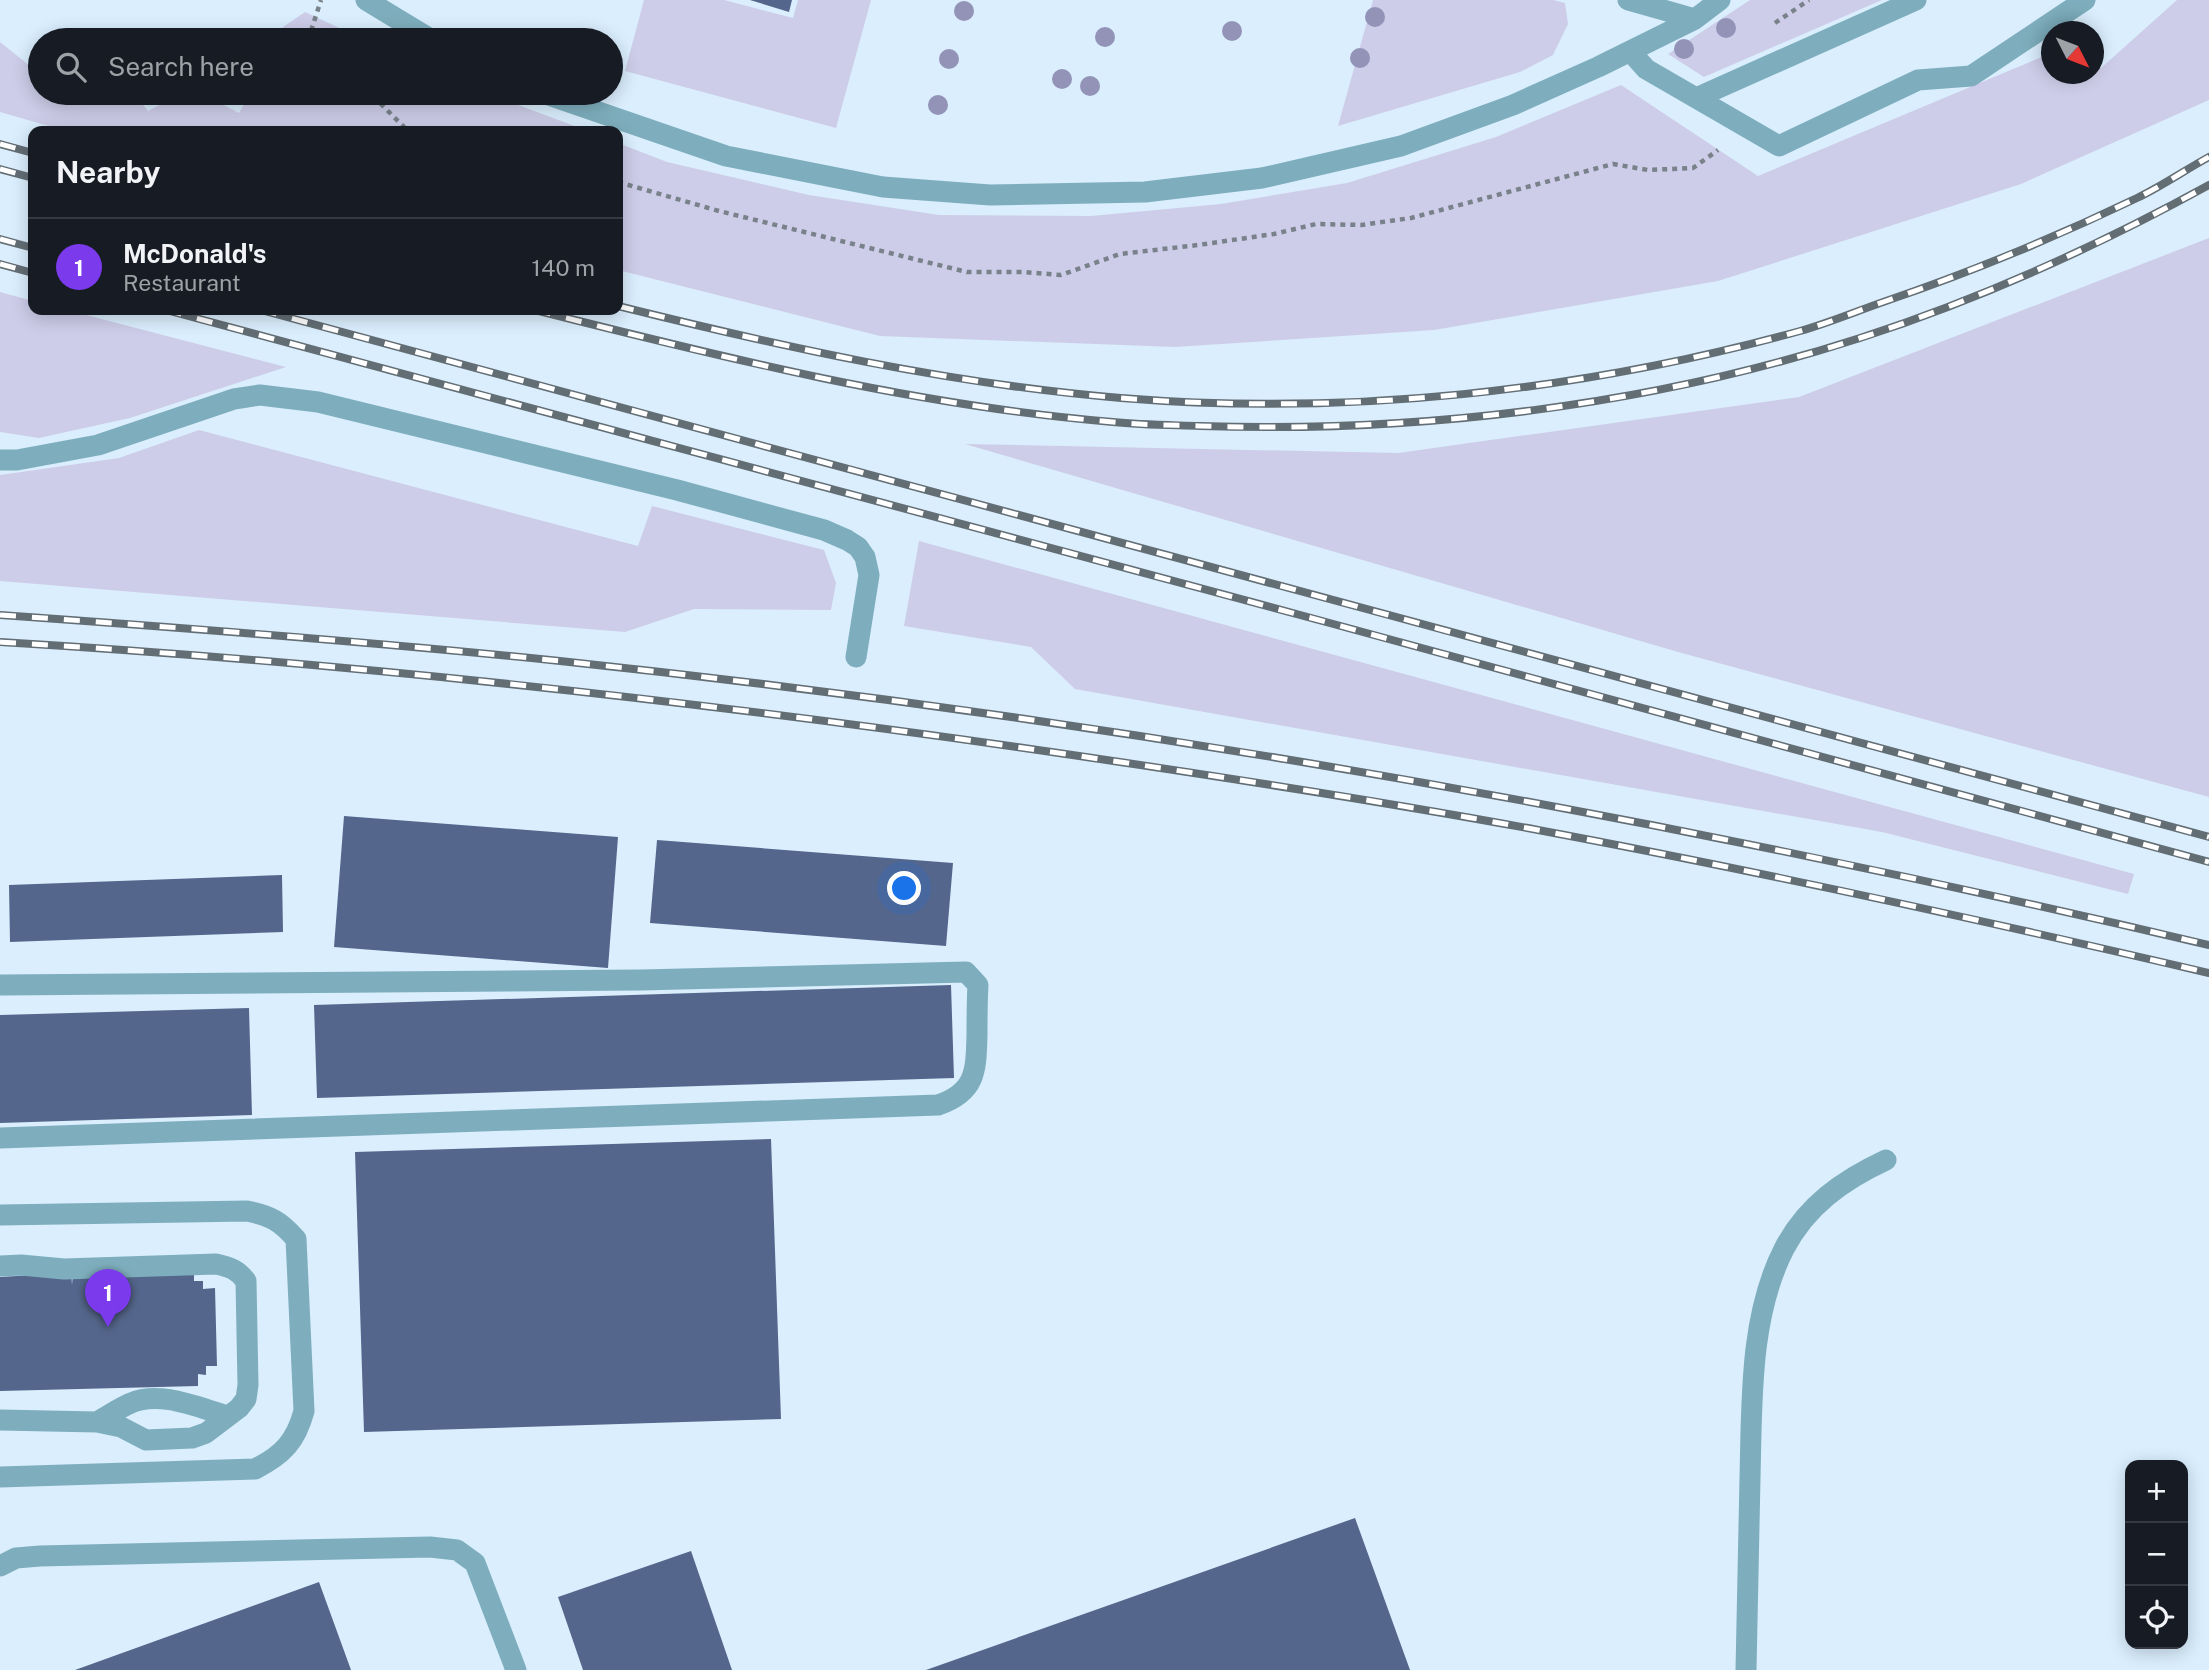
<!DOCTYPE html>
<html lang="en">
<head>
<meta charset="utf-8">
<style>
  :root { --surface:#171b24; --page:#20242c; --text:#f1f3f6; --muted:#9ea1a6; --line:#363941; --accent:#7c3aed }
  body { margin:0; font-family:"Public Sans",sans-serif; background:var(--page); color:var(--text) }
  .controls { position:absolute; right:21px; bottom:21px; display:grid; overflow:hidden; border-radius:14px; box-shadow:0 4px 18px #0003 }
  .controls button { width:63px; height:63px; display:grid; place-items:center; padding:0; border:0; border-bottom:2px solid var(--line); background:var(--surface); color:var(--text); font:35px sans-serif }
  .compass { position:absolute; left:2041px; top:21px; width:63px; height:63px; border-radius:50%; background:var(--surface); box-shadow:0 4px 18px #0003; rotate:132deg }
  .you { position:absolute; left:905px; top:889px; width:24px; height:24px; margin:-18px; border:5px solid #fff; border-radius:50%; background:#1a73e8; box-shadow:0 0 0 10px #1a73e833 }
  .badge { display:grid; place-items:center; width:46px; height:46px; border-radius:50%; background:var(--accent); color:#fff; font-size:23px; font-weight:700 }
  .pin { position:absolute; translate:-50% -58px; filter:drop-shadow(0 2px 4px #0008) }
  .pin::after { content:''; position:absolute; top:37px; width:24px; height:21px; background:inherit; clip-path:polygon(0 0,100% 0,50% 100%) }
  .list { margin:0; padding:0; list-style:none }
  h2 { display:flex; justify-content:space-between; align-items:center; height:91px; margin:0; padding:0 28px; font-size:30px }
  h2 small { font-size:23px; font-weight:400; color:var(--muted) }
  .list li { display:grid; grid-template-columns:46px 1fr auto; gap:21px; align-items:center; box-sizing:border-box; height:98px; padding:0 28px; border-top:2px solid var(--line) }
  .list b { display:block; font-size:26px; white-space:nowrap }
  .list p { margin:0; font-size:23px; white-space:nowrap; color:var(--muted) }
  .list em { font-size:23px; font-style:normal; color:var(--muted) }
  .icon { flex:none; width:38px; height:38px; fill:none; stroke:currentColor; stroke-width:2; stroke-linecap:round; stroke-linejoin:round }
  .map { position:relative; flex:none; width:2209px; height:1670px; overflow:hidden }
  .search { position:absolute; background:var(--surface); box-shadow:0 4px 18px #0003; left:28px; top:28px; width:595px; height:77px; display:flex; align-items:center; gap:18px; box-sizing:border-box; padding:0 24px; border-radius:38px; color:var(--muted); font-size:26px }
  .panel { position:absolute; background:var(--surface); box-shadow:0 4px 18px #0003; left:28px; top:126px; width:595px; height:189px; border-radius:14px }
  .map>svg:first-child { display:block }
</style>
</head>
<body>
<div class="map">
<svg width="2209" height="1670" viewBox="0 0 2209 1670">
  <rect width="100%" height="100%" fill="#ebf5fd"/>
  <!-- built -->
  <path fill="#daeefd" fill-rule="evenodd" d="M0,0H2209V1670H0ZM2052,32H2094V74H2052ZM40,40H611V93H40ZM33,131H618V310H33ZM2130,1465H2183V1644H2130Z"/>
  <!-- green -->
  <path fill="#cecde9" d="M644,0H724L793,18L798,0H871L836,128L625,71Z
    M1373,0H1553L1565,3L1568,24L1553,55L1520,72L1338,126Z
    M1750,0H1882L1704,77L1668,54Z
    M2177,0H2209V100L2021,184L1718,281L1434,330L1175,347L880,336L618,270V143L667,162L809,195L939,215L1091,216L1221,204L1347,183L1496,137L1621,85L1758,176L2051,53L2052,74H2094V65L2101,68Z
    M305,12L365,40H276L283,27Z
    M0,42L40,74V93H134L148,111L182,93H201L239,113L250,93H486L588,131H66L0,112Z
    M2209,238V797L1678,652L965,444L1398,453L1799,397Z
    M0,292L33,301V310H67L286,367L130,418L39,438L0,432Z
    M199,430L638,546L652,506L824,550L836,583L831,610L694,609L625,632L0,581V475L119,458Z
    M919,541L2134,874L2128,894L1882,832L1075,689L1031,647L904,626Z"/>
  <!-- building -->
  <path fill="#54668b" d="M750,0H792L789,12Z
    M344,816L618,837L608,968L334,947Z
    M657,840L953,863L946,946L650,923Z
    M282,875L283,932L10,942L9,885Z
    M951,985L954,1078L317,1098L314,1005Z
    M249,1008L252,1115L0,1123V1015Z
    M771,1139L781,1419L364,1432L355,1152Z
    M71,1269L72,1285L73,1273L194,1270V1281H203V1289L215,1288L217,1366H206V1375L198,1374V1386L0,1391V1277L50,1274Z
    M1355,1518L1410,1670H926Z
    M691,1551L732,1670H583L558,1597Z
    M319,1582L351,1670H75Z"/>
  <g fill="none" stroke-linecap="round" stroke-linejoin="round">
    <!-- path -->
    <path stroke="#79828a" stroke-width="4.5" stroke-dasharray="5 5" stroke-linecap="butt" d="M1775,23L1809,0
      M308,40L321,0
      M314,93L327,100L376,99L405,128L417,131H440
      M618,182L719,211L967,272H1023L1061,275L1120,254L1198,245L1274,234L1316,224L1361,225L1411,218L1613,164L1648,170L1693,168L1718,150"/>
    <!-- minor -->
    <path stroke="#7eaebd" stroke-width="21" d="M366,0L432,40
      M1628,0L1695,19
      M1630,51L1646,69L1779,146L1918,80L1971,76L2085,0
      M543,93L726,156L883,187L990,195L1145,192L1262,178L1401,146L1513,105L1598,67L1695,19L1720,0
      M1696,98L1916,0
      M0,460H17L98,445L234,399L260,395L318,402L677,490L824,530L847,540L858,547L865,557L869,575L856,657
      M0,985L641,980L966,972L978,985C977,1001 977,1018 977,1035C976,1071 976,1092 938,1105L0,1138
      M0,1215L247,1211C271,1216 280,1221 296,1239L304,1411C296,1441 283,1455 255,1469L0,1477
      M0,1266L21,1265L64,1269L216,1264C230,1267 238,1270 246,1281L248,1385L246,1399L239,1408L206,1433L192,1438L146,1440L121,1427L97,1422L0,1420
      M97,1422C108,1416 119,1408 131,1403C160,1390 199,1408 228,1416
      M0,1566L16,1558L40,1556L430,1547L457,1550L475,1563L516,1670
      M1746,1670C1747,1606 1749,1542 1750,1478C1752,1404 1749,1317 1784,1249C1806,1206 1843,1180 1886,1160"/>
    <defs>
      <path id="rail" d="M0,144L33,153
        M0,169L33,178
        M0,239L33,248
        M0,264L33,273
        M618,306C783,347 950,384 1121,398C1348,416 1580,392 1800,331C1829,323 1857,311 1886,301C1971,272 2056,237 2137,198C2162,186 2185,170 2209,157
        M166,310L1326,622L2209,862
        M261,310L2209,837
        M535,310C725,358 917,406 1113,422C1142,425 1171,425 1200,426C1420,433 1650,406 1860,338C1980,299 2098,246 2209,185
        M0,615C187,628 374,642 560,661C1115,719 1666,817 2209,945
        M0,642C340,662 679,699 1017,747C1191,772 1365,798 1538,830C1763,872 1986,921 2209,973"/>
    </defs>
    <!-- rail casing -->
    <use href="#rail" stroke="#636d74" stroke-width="8"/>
    <!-- rail -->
    <use href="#rail" stroke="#fff" stroke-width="5" stroke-dasharray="16" stroke-linecap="butt"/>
  </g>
  <!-- trees -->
  <g fill="#9293b7">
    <circle cx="964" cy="11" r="10"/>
    <circle cx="1375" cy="17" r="10"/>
    <circle cx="1726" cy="28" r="10"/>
    <circle cx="1232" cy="31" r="10"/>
    <circle cx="1105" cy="37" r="10"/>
    <circle cx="1684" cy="49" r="10"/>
    <circle cx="1360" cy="58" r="10"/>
    <circle cx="949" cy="59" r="10"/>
    <circle cx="1062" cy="79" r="10"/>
    <circle cx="1090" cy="86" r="10"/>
    <circle cx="938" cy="105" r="10"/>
  </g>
</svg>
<div class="controls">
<button>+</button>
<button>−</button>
<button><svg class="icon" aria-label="locate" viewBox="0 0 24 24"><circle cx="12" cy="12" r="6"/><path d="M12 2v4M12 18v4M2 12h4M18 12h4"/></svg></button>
</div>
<svg class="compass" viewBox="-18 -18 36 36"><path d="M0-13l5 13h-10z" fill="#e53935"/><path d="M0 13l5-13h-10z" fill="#9ea1a6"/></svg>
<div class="you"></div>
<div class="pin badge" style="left:108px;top:1327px">1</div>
<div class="search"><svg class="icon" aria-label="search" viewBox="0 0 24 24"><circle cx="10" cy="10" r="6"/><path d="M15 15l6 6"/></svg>Search here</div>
<section class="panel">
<h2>Nearby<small></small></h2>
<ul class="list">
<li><span class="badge">1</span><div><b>McDonald's</b><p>Restaurant</p></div><em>140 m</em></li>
</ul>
</section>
</div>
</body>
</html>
